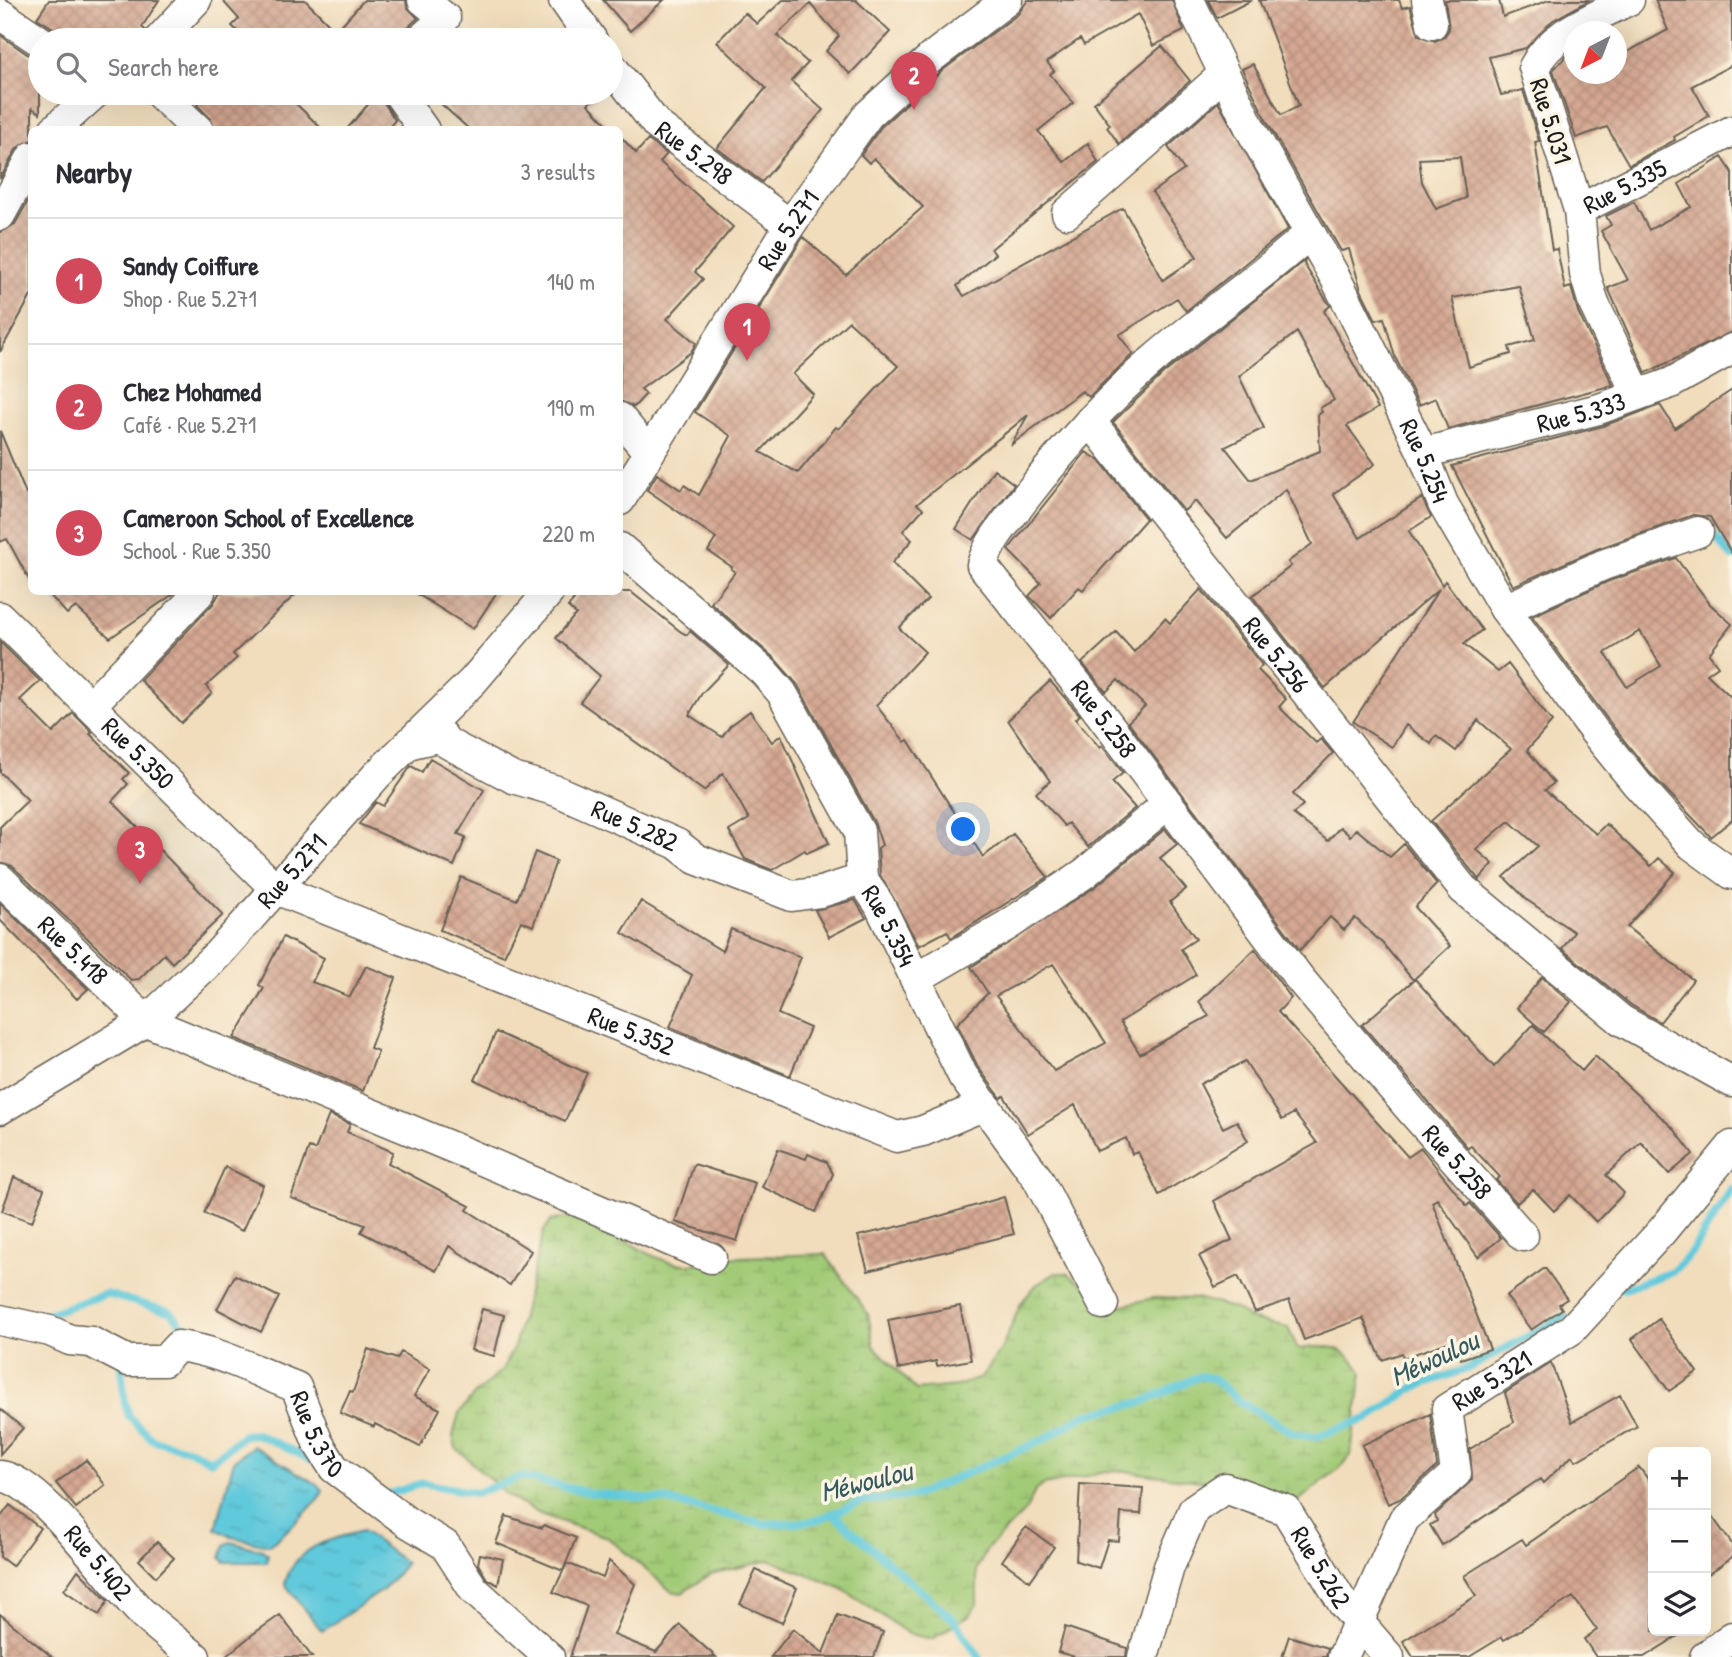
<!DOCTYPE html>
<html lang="en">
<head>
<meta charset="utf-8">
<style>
  :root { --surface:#fff; --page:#f2f2f3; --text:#2b2b33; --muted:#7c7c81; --line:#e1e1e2; --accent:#d1495b }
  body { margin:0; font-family:"Patrick Hand",sans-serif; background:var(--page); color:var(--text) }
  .controls { position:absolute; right:21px; bottom:21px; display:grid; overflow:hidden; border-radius:10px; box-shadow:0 7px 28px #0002 }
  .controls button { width:63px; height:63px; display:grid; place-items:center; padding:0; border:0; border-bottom:2px solid var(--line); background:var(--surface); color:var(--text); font:35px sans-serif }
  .compass { position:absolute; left:1564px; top:21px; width:63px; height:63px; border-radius:50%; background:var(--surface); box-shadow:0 7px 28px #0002; rotate:222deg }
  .you { position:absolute; left:964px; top:830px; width:24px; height:24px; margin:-18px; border:5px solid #fff; border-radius:50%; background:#1a73e8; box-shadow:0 0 0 10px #1a73e833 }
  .badge { display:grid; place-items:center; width:46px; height:46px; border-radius:50%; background:var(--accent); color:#fff; font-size:23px; font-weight:700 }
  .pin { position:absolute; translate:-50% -58px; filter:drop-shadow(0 2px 4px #0008) }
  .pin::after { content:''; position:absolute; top:37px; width:24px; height:21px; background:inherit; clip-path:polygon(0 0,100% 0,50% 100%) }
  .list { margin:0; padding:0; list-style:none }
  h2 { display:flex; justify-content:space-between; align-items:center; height:91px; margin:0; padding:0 28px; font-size:30px }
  h2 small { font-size:23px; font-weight:400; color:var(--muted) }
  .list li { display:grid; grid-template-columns:46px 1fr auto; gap:21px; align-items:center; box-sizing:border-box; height:126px; padding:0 28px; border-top:2px solid var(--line) }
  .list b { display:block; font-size:26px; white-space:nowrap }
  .list p { margin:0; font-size:23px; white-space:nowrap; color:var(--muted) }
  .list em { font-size:23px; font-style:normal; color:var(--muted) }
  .icon { flex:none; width:38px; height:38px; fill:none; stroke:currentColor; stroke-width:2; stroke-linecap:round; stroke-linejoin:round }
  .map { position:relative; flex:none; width:1732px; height:1657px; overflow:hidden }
  .search { position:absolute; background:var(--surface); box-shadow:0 7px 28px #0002; left:28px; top:28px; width:595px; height:77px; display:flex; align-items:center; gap:18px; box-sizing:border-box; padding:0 24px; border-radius:38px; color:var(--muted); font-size:26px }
  .panel { position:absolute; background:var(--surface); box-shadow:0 7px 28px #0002; left:28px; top:126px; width:595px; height:469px; border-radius:10px }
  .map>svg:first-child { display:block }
</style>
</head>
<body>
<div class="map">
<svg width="1732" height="1657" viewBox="0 0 1732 1657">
  <defs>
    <pattern id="wetland-marsh" width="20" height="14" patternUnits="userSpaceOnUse" patternTransform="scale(1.75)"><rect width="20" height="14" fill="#a2cb77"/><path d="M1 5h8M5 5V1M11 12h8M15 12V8" fill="none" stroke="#8bae66"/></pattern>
    <pattern id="water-ripples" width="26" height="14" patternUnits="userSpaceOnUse" patternTransform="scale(1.75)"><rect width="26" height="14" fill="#60c9db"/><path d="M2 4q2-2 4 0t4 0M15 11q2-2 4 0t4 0" fill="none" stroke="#53acbb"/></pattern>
    <pattern id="building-cross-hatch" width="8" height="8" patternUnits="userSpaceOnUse" patternTransform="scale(1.75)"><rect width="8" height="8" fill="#d4a792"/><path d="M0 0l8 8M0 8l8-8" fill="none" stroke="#b58f7d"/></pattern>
  </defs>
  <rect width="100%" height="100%" fill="#fcf5e5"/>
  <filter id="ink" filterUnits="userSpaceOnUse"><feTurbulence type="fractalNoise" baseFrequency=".0143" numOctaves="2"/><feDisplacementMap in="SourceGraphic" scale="14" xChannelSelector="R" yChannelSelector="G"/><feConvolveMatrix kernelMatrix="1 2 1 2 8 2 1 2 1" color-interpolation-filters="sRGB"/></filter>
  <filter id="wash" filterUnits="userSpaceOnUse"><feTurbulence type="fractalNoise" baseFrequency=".00686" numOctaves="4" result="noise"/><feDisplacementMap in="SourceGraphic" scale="28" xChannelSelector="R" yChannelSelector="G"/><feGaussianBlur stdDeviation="1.57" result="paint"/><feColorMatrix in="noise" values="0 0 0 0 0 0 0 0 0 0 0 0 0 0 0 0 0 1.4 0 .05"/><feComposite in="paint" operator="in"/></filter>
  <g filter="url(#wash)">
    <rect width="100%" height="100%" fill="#f1ddbc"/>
    <!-- built -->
    <path fill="#e1d1b4" d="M158,776L248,872L244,897L196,940L177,968L151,987H130L0,848V827L44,784L123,813Z"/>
    <!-- wetland -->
    <path fill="url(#wetland-marsh)" stroke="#5f744a" stroke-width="2" d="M563,1218C574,1220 585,1220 595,1224C631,1239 670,1280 711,1258L825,1254L868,1314L874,1346L916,1390L957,1386L981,1378L1002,1348L1021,1303L1036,1285L1056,1273H1067L1108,1303L1119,1306L1153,1298L1200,1299L1233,1308L1253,1320L1288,1328L1298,1349C1332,1345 1341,1343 1362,1372L1351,1454L1344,1464L1298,1501L1200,1481L1115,1470L1044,1485L1035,1491L1025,1512L988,1548L977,1568V1604L971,1614L932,1639L909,1634L841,1588L770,1560L711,1574L682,1593L671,1591L607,1537L540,1514L509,1497L456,1448L453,1436L459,1413L475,1394L502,1370L514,1347L544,1230L551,1221Z"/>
    <!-- water -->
    <path fill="url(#water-ripples)" stroke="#3e727c" stroke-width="2" d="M253,1446L318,1485L323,1491C318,1502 279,1540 268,1545L232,1537L216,1529L234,1460Z
      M363,1531L406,1563L383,1590L322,1631L285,1584C294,1546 331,1539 363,1531Z
      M230,1542L262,1550L268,1555L267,1562H225L221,1558L225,1545Z"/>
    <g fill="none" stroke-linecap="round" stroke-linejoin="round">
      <!-- stream -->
      <path stroke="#60c9db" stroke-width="8" d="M1706,527L1732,556
        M1623,1289L1672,1272L1691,1253L1732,1189
        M38,1317L106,1294L171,1312L195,1340
        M121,1366L125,1403L129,1416L153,1440L191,1450L211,1461L244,1435L257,1434L320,1464
        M383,1496L423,1483L475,1493L522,1477L591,1493L664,1500L765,1524L796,1523L817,1520L863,1501L914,1496L1043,1440L1085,1415L1143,1402L1200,1376L1212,1378L1242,1403L1295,1434L1315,1437L1367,1419L1415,1387L1469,1368L1564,1317
        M833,1514L954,1620L979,1657"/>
    </g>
    <g id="blocks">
      <!-- building -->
      <path fill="url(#building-cross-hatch)" fill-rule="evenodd" d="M49,0H159L142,27L145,30L142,40H72L37,18Z
        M222,0H305L336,31L364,0H406L407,7L418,18L408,27L403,40H247L232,26L239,19Z
        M603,0H664L630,31Z
        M783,0H856L890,32L850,74L826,51L839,36L810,4L777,35L808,63L791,81L823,110L762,182L717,148L766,88L717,42L745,13L757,24Z
        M1028,0H1172L1184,31L1153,46L1138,14L1084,45L1080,39L1047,62L1054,71L1050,74L1073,103L1038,131L1064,162L1088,143L1098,162L991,249L995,254L957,286L964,296L1123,208L1163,280L1197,257L1152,192L1184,170L1168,147L1218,102L1288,229L1186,311L1177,298L1119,335L1133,354L1089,397L1082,391L1011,445L1028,415L917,504L923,509L903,531L912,540L892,563L928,599L899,628L925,652L876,705L905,742L908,740L983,857L1013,834L1048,877L951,938L947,931L919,946L880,875L878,848L882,845L874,822L797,684L775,659L711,603L735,572L731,569L732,567L708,551L716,538L647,490L657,474L681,490L684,485L699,495L731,436L695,412L803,237L846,275L923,207L874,158L869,163L861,155L881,127L943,70L1018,14ZM849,321L898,366L839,429L836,427L798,473L760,452L813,394L793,374Z
        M1208,0H1252L1217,18Z
        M1259,0H1399L1402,8L1410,6L1419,35L1435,41L1444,37L1449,29L1445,0H1499L1503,17L1549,0H1589L1552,21L1526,48L1489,57L1501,95L1523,90L1539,141L1535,142L1552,250L1557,249L1565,289L1571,287L1578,312L1613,385L1448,429L1436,398L1419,405L1395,357L1384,318L1376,320L1361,290L1349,249L1341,251L1266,120L1242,69L1253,64L1281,115L1299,106ZM1460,157L1466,198L1436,209L1422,182L1419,159ZM1519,286L1535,340L1509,347L1511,354L1469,367L1452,298Z
        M1655,0H1732V65L1692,86L1709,116L1674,137L1675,140L1629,165L1607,127L1576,138L1553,70L1574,48V74H1616V58L1668,30Z
        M0,35L30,56L40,58V113L32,108V140L17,148L0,179Z
        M1162,46L1190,81L1119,144L1107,127L1110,125L1094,103Z
        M209,93H285L323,130H215L210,118L197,105Z
        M378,93L395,120L387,130H346Z
        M429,93H600L588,104L613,130H470Z
        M620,136L636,153L648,140L667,154L660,162L733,227L695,272L703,279L667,319L696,343L691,352L641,389L646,394L634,407L620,401Z
        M1722,157L1732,172V332L1646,373L1608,288L1628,280L1601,231L1611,225L1606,216L1634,202L1649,230L1691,207L1679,184Z
        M32,194V294L0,352V232L15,224Z
        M1305,260L1304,264L1330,306L1324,311L1378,408L1347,426L1375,464L1333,494L1360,538L1422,498L1431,517L1409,531L1442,585L1445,581L1482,630L1464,644L1498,672L1508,664L1552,722L1527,750L1554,783L1545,790L1596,834L1606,824L1651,866L1659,858L1675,872L1627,927L1693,980L1660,1022L1631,1005L1562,949L1574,932L1527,900L1504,877L1538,846L1509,821L1476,849L1493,864L1479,880L1431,821L1511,749L1478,720L1456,751L1436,736L1431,744L1406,725L1392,747L1353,722L1439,589L1325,688L1252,596L1291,566L1288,562L1312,544L1286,489L1227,538L1195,501L1184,511L1113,422L1163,374ZM1297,332L1334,400L1320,408L1322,412L1318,415L1320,451L1251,480L1225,447L1264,428L1239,376Z
        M1732,390V554L1710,517L1693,515L1597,549L1513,586L1452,466L1603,426L1660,405L1675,428Z
        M0,431L26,494L32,491V585L7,539L0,542Z
        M1086,452L1100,461L1146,519L1083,590L1079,587L1051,618L1029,596L1041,583L1008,550Z
        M994,469L1014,484L973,540L956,529Z
        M1676,558L1710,604L1732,624L1709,654L1718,666L1707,674L1732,698V820L1711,837L1650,773L1608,720L1532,616L1609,581ZM1640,631L1661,666L1627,687L1605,653Z
        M1201,589L1262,665L1258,670L1286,699L1279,707L1316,743L1321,739L1333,753L1293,794L1303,805L1293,814L1328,841L1340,827L1350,836L1356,829L1390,857L1404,844L1437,884L1415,907L1450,946L1413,980L1383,944L1355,918L1344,930L1330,917L1300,950L1128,722L1145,706L1118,680L1106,692L1082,663L1116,632L1134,652L1165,618L1170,623Z
        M47,592H176L110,638L76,607L67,614Z
        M220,592H298L233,654L237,658L206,686L212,693L181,723L140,680L213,604Z
        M414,592H497L473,629Z
        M581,592H631L681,632L687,635L690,631L729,665L702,693L689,715L722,737L730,726L750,711L772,742L781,735L829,843L807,853L805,850L772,870L745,859L729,831L749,819L723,773L704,791L580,702L600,676L556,638L576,614L568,607Z
        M0,642L40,681L20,700L53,733L73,713L92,732L90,734L129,773L123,779L128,784L112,801L223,915L172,963L164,954L139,979L131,980L12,866L0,862V827L28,800L0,772Z
        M1050,681L1080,715L1075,719L1100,748L1102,746L1123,773L1112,782L1135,808L1088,847L1068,823L1064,826L1036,793L1050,781L1008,720Z
        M430,758L484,790L458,834L466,837L454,866L359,824L376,802L383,806L411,766L422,772Z
        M1165,829L1177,844L1160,858L1186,889L1170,902L1196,939L1181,949L1196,975L1120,1022L1140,1054L1209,1016L1199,1001L1255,949L1291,998L1278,1012L1408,1157L1421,1148L1467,1206L1470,1203L1501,1238L1478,1257L1437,1199L1432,1202L1490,1349L1461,1359L1454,1340L1403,1358L1402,1353L1382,1360L1363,1318L1304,1340L1289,1300L1255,1312L1238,1276L1215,1287L1199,1256L1232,1240L1214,1201L1317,1143L1294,1113L1282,1120L1245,1061L1200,1084L1223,1128L1237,1121L1248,1141L1159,1195L1138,1152L1132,1154L1126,1138L1097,1151L1075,1105L1028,1134L1004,1096L1001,1098L978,1067L957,1024L988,993L971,967L1095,887ZM1053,964L1106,1043L1054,1071L996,996Z
        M535,852L556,861L533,926L521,921L504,956L440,930L461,877L517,900Z
        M855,900L866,918L829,937L815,910Z
        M641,901L722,951L731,929L801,957L778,1014L810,1028L790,1076L670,1027L692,975L622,933Z
        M0,903L88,989L77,999L0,920Z
        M283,937L324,958L312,982L350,997L366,966L396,978L370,1048L378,1051L363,1091L234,1038L264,988L259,985Z
        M1542,977L1571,1002L1544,1032L1517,1008Z
        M1415,979L1494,1067L1533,1025L1582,1071L1595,1056L1674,1129L1693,1154L1669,1174L1641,1142L1606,1175L1624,1193L1596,1222L1570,1195L1554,1211L1533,1189L1517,1203L1496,1180L1500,1177L1471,1146L1468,1148L1362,1025Z
        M496,1032L587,1073L565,1121L475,1080Z
        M329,1115L350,1124L347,1132L393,1152L388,1163L470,1206L467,1210L531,1251L510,1285L449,1246L436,1271L361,1232L365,1225L291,1198L309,1148L315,1150Z
        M778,1149L806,1159L808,1154L827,1162L833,1174L816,1212L762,1187Z
        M694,1164L755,1183L737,1241L675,1222Z
        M225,1167L263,1185L242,1231L204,1213Z
        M14,1177L44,1189L32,1222L2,1211Z
        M1004,1197L1014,1234L868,1271L858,1236L930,1219Z
        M1545,1268L1567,1299L1559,1304L1562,1309L1531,1330L1506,1296Z
        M235,1275L279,1297L261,1332L217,1309Z
        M960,1306L971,1360L937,1366L936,1361L898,1369L888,1320Z
        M482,1309L504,1315L494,1356L471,1350Z
        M1659,1319L1697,1372L1669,1391L1632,1339Z
        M368,1349L397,1359L401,1352L430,1369L414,1396L440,1409L420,1447L375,1424L374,1427L340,1413L350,1391L353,1392Z
        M1551,1363L1572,1422L1620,1395L1637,1426L1576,1461L1572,1456L1543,1483L1540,1479L1442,1545L1430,1525L1437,1521L1435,1515L1472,1480L1470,1449L1514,1422L1505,1393Z
        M0,1409L23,1428L0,1454Z
        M1430,1414L1437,1466L1400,1499L1388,1504L1362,1445Z
        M86,1460L105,1485L76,1508L56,1483Z
        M1639,1467L1653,1486V1631H1686L1644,1657H1596L1584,1639L1597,1630L1573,1597L1504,1640L1502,1637L1469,1657H1413L1403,1641L1476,1596L1464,1576L1522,1539L1526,1545Z
        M1080,1484L1143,1488L1141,1514L1121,1513L1119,1541L1108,1540L1099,1568L1076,1561Z
        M10,1505L40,1528L12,1566L0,1557V1518Z
        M1706,1508L1732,1544V1557L1706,1576Z
        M506,1516L542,1528L544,1525L576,1538L563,1571L496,1543Z
        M1026,1527L1054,1547L1030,1581L1002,1561Z
        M157,1542L174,1558L156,1577L139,1560Z
        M480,1554L503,1559L498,1585L487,1579L478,1564Z
        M609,1561L635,1584L614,1635L656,1652L680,1625L716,1657H570L587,1606L553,1592L567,1563L603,1578Z
        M78,1570L108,1601L99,1615L64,1590Z
        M756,1570L797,1588L782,1623L740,1604Z
        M0,1614L52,1657H0Z
        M280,1615L312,1657H225L253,1634Z
        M838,1615L883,1632L874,1657H771L793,1629L823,1653Z
        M1065,1627L1127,1648L1126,1657H1075L1058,1652Z
        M1289,1636L1328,1648L1326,1657H1282Z"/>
    </g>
  </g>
  <g filter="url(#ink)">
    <use href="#blocks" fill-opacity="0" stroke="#676054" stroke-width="2"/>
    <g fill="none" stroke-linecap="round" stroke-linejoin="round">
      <defs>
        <g id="minor">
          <path d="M564,0L592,40"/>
          <path id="s1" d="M1189,0L1250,128L1335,277L1423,453L1443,504L1505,609L1594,731L1637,784L1692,845L1732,874"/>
          <path d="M1427,0L1432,24"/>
          <path d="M0,14L40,41"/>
          <path d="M159,40L196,0"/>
          <path d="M420,40L445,18L423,0"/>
          <path id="s2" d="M611,66L657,125L790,225"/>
          <path d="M159,93L198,130"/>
          <path d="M398,93L424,130"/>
          <path d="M54,130L95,93"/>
          <path d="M1579,210L1534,67C1553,31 1595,18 1629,0"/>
          <path d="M1067,213L1222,76"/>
          <path d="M0,215L32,157"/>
          <path id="s3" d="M1310,233C1259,279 1203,317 1152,361C1105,402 1063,449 1025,498C1010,518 989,540 982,565L1090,700L1300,979L1411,1110L1523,1236"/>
          <path id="s4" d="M1637,394L1594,304L1585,274L1579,210L1732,131"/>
          <path d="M620,418L649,453"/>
          <path id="s5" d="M1090,421L1463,889L1621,1020L1732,1082"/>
          <path id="s6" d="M1423,453L1599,409L1671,383L1732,349"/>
          <path id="s7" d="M620,500L790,225L868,115L932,57L1007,0"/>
          <path id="s8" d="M620,548L764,672L782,693L859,831L862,879L879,904L963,1076L1038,1179L1103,1304"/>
          <path d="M1505,609L1603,565L1698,532"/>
          <path id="s9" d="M0,617L276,889L897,1137L923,1131L985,1105"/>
          <path d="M91,705L200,592"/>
          <path id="s10" d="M412,743L442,736L447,743L513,778L557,791L677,844L696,859L792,896L821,892L862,879"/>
          <path id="s11" d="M0,879L146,1021L461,1151L711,1258"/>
          <path d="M915,979L1008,925L1085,873L1166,805"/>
          <path id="s12" d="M0,1109L146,1021L218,954L377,775L473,681L549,592"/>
          <path id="s13" d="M0,1320L50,1331L70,1340L91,1342L128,1361H164L178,1346C221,1351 256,1372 296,1387L318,1443L334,1468L407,1522L445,1545L474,1590L549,1657"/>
          <path id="s14" d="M0,1476C39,1479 111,1582 141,1612C158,1628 177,1642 195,1657"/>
          <path id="s15" d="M1143,1657L1169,1567L1194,1509L1225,1488L1286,1510L1344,1605L1389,1657"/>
          <path id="s16" d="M1343,1657L1404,1519L1456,1473L1447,1409L1572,1329L1662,1231L1732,1146"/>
          <path d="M1705,1657L1732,1637"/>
        </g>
      </defs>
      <!-- minor casing -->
      <use href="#minor" stroke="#676054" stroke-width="33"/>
      <!-- minor -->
      <use href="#minor" stroke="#fff" stroke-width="30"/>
    </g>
  </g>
  <g text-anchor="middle" stroke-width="7" stroke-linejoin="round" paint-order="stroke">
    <!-- street labels -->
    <g font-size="26" fill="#1c1c1c" stroke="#fcf5e5">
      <text transform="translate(1551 121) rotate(73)" y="9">Rue 5.031</text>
      <text dy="9" stroke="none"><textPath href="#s2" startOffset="121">Rue 5.298</textPath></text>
      <text dy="9" stroke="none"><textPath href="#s4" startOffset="247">Rue 5.335</textPath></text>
      <text dy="9" stroke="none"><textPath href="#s7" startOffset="318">Rue 5.271</textPath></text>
      <text dy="9" stroke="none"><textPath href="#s6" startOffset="163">Rue 5.333</textPath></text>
      <text dy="9" stroke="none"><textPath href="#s1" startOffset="518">Rue 5.254</textPath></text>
      <text dy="9" stroke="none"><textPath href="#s5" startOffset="299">Rue 5.256</textPath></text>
      <text dy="9" stroke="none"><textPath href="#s3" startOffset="667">Rue 5.258</textPath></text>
      <text dy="9" stroke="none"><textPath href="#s9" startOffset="194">Rue 5.350</textPath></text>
      <text dy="9" stroke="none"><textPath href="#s10" startOffset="245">Rue 5.282</textPath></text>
      <text dy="9" stroke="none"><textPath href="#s12" startOffset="380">Rue 5.271</textPath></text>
      <text dy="9" stroke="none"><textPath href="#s8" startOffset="478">Rue 5.354</textPath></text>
      <text dy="9" stroke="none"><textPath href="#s11" startOffset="102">Rue 5.418</textPath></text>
      <text dy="9" stroke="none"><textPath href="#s9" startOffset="770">Rue 5.352</textPath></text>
      <text dy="9" stroke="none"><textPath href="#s3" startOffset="1234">Rue 5.258</textPath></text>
      <text dy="9" stroke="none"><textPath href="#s16" startOffset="338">Rue 5.321</textPath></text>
      <text dy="9" stroke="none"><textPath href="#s13" startOffset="369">Rue 5.370</textPath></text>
      <text dy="9" stroke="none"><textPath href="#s14" startOffset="133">Rue 5.402</textPath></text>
      <text dy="9" stroke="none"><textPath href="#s15" startOffset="326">Rue 5.262</textPath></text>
    </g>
    <!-- water labels -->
    <g font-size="28" font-style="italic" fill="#34595f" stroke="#fcf5e5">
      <text transform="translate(1434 1358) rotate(-25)" y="10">Méwoulou</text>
      <text transform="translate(866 1481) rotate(-14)" y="10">Méwoulou</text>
    </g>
  </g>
</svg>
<div class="controls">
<button>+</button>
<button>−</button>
<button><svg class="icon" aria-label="layers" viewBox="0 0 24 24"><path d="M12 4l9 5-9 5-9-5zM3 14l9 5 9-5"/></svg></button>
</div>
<svg class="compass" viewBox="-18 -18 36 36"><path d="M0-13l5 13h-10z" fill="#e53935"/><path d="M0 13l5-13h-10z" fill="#7c7c81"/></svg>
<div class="you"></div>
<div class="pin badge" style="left:747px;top:361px">1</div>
<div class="pin badge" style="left:914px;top:110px">2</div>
<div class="pin badge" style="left:140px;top:884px">3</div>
<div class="search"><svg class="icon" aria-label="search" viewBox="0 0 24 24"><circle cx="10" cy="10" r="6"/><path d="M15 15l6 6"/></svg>Search here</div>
<section class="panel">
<h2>Nearby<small>3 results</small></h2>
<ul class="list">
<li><span class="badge">1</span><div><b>Sandy Coiffure</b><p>Shop · Rue 5.271</p></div><em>140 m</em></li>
<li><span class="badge">2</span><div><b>Chez Mohamed</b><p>Café · Rue 5.271</p></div><em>190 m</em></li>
<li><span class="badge">3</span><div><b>Cameroon School of Excellence</b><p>School · Rue 5.350</p></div><em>220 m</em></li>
</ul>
</section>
</div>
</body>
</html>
